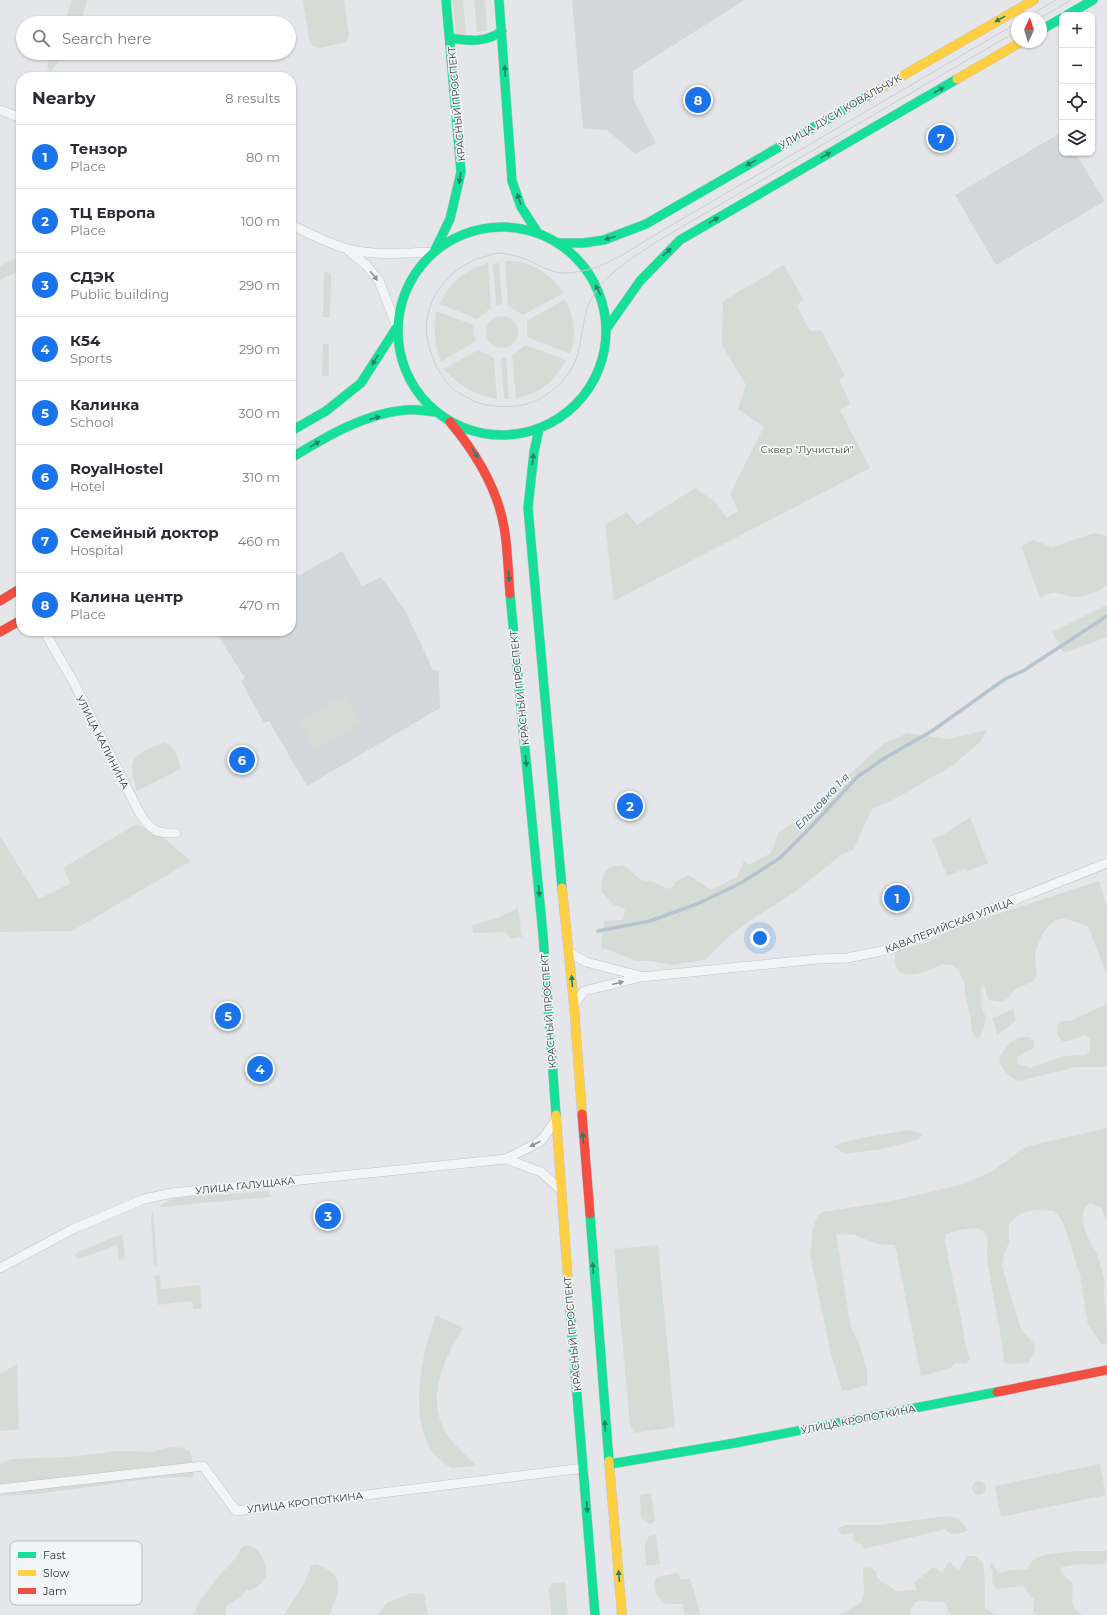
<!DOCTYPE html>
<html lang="en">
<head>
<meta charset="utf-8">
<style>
  :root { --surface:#fff; --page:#f2f2f3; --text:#2b2b33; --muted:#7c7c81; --line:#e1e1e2; --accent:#1a73e8 }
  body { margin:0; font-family:Montserrat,sans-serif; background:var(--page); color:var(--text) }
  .controls { position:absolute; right:12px; top:12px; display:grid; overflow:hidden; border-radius:8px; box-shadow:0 1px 3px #0004 }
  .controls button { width:36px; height:36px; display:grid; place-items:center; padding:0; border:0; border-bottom:1px solid var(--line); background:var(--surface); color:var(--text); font:20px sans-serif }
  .compass { position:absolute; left:1011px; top:12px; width:36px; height:36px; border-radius:50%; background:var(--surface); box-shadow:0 1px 3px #0004; rotate:4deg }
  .you { position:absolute; left:760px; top:938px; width:14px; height:14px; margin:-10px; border:3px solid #fff; border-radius:50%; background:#1a73e8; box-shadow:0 0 0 6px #1a73e833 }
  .badge { display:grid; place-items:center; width:26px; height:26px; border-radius:50%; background:var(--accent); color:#fff; font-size:13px; font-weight:700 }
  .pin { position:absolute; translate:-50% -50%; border:2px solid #fff; box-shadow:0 1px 4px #0006 }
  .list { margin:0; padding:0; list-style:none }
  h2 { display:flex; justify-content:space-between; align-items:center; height:52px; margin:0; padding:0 16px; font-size:17px }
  h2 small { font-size:13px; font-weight:400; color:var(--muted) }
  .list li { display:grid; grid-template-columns:26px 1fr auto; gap:12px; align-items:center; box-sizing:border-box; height:64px; padding:0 16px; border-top:1px solid var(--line) }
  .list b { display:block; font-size:15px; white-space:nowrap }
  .list p { margin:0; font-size:13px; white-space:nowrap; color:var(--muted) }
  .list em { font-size:13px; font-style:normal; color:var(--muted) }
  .icon { flex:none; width:22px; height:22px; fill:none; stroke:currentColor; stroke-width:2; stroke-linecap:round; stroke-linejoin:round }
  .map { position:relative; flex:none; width:1107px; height:1615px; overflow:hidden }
  .search { position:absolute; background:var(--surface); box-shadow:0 1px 3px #0004; left:16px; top:16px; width:280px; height:44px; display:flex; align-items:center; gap:10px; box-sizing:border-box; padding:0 14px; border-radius:22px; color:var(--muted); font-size:15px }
  .panel { position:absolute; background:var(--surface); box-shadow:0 1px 3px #0004; left:16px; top:72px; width:280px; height:564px; border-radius:16px }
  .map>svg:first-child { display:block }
</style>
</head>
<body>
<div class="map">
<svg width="1107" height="1615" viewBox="0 0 1107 1615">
  <rect width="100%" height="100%" fill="#e4e6e9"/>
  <!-- built -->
  <path fill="#d3d6db" d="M572,0H744L633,71L634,101L656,143L635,154L607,130L583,128Z
    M1062,132V153H1075L1105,201L996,265L955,195Z
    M342,551L362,586L381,577L405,610L433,670L439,671L440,708L307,786L269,721L264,723L241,681L245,678L215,631H291V572L294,570L298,576Z"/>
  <!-- green -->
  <path fill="#d5dcd5" d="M72,0H87L81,22L64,23Z
    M303,0H344L349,35L346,42L319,48L312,45L309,40Z
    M453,0H463L466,34H456Z
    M474,0H485L487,31L477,32Z
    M51,53H65L50,72L47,67Z
    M21,255V270L0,280V266Z
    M505,261C532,261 548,272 564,293L523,315L508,306Z
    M488,263L491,308L477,319L440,304C450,281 464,271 488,263Z
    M499,263L502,304L496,305L493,264Z
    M784,265L803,299L797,306L810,331L821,330L845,376L839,379L850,404L840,410L870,468L614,601L605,525L627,512L637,525L695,488L714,501L727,518L738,511L730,494L764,427L738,409L746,385L722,345L723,301Z
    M324,272L331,273L330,317H323Z
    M565,299C574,315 577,336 570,354L527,337V321Z
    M436,311L474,325L473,334L476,341L441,362C435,345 433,329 436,311Z
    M486 332a16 16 0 1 1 32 0a16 16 0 1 1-32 0Z
    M323,344H329V376H322Z
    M525,345L566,360C555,381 540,394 516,398L512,356Z
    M478,350L494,358L497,399C476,395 458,386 444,369Z
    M501,358H506L509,399H504Z
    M1095,533L1107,536V586C1098,591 1085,598 1074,597C1056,595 1059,588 1040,598L1021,546L1033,540L1052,547Z
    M1107,605V637L1064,653L1052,632Z
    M345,695L361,723L316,749L300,722Z
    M987,730L981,741L953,765L895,799L872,809L853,850L841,855L795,892L749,921L725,940L705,960L672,965L651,961H635L615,952L601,948L604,921L623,920L625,909L614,905L601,891L603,874L610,867L624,865L641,880L655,882L667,889L673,887L675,882L689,875L711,890L737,877L744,861L749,865L771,853L779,832L803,816L884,743L908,733L948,739Z
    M165,742C176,747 178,758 181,769L137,791C126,756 134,755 165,742Z
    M970,817L988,863L968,871L966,868L947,876L932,839L944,834Z
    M136,824L165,839L191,861L72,931L0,932V836L39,899L71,883L63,868Z
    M1099,881L1107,907V976L1088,926C1081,924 1072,920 1064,919C1047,918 1036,944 1035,958C1034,964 1037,970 1037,976L1032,982L1015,989L1007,999L1001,1002L988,1000L985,988L982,983L981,1005L986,1018L983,1031L978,1040L972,1032L971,1019L965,994V984L958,970L952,965L942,964C933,970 900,984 895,965C894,961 895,956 896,952L928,942L957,927Z
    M518,908L522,937L512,939L505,932L473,933L472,925L495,919Z
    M1107,1004V1067H1076L1019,1081C1009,1078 1001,1068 999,1058C1009,1045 1011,1036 1029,1037L1034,1041V1048L1018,1057L1017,1063L1030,1068L1064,1056L1085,1055L1090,1051V1039L1085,1035L1068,1041H1062L1058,1036L1057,1024L1063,1021H1070Z
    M1013,1009L1016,1021L997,1035L993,1018Z
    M1107,1128V1220L1101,1208L1090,1203C1073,1215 1089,1239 1096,1252C1099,1259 1102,1271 1104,1279C1105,1284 1104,1289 1104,1294C1106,1311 1107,1326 1107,1343L1102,1345L1088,1325L1080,1275L1063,1222L1054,1211C1035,1210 1023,1208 1009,1224V1243L1004,1254L1002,1266L1021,1330L1031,1340L1035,1346L1034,1353L1028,1363L1010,1364L1004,1363C1001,1327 992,1294 987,1259C986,1251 990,1237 984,1232C975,1224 954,1231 945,1235V1242L964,1333V1340L970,1359L966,1364L955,1363L951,1368L921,1376L895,1245L877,1244L855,1235L836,1234L851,1328L860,1345L867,1372V1385L849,1390H842L831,1354L810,1255L813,1229L817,1217L822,1212L887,1202L964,1184L993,1171L1025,1147Z
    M911,1130L923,1134L917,1140L881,1149L845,1154L833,1146C858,1137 884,1134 911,1130Z
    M268,1191L271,1197L159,1207L173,1198Z
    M153,1210L157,1264L154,1266L151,1216Z
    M122,1234L125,1256L122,1260H119L117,1245L79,1259L75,1256L76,1253Z
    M658,1245L675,1427L634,1433L630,1425L614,1249Z
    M160,1275L161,1289L200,1285L202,1308L193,1309L192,1301L158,1305L155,1276Z
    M436,1315L463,1328C444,1358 426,1398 445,1431C452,1444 466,1455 476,1466L451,1468C446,1464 441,1461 436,1456C406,1424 422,1351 436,1315Z
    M17,1364L19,1429L0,1431V1374Z
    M171,1447L184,1448L190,1452L195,1471L193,1477L156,1478L36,1494L0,1496V1464L11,1459L70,1457L117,1451L152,1452Z
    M1100,1464L1106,1495L1001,1517L995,1486Z
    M972 1488a7 7 0 1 1 14 0a7 7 0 1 1-14 0Z
    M651,1493L655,1520L651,1524L647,1523L641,1518L640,1495Z
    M947,1516L958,1518L968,1530L962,1533L951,1534L945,1529L864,1549L862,1545L854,1542L853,1533L842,1535L837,1529L845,1525H879Z
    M656,1535L660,1564L646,1566L645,1543L649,1536Z
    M246,1545C261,1548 267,1562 266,1576C260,1584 256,1591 246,1590L242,1596L226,1606V1615H194L199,1602L220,1574L234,1560L241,1549Z
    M1075,1551H1107V1563C1089,1567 1079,1561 1061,1568V1574L1073,1583L1072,1602L1075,1609L1083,1615H1037L1033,1613L1034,1600L1023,1586L996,1589L992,1584L993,1570L990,1568L991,1562L999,1573L1011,1570H1027C1033,1551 1058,1554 1075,1551Z
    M967,1556H976L983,1563L985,1584V1608L996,1615H950L945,1602L917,1601L910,1610V1615H840L862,1602L864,1592L863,1568L870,1567L876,1572L877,1578L896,1591L917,1590L914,1583L933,1567L942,1573L949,1561L959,1570Z
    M317,1564C347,1576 339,1589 330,1615H284L304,1584L311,1566Z
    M678,1573L681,1580L690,1578L696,1598L700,1615H685L683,1604H666C656,1595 652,1591 656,1577Z
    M565,1582L568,1615H551L549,1589L552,1583Z
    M411,1593L424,1594L428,1615H377L387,1603Z"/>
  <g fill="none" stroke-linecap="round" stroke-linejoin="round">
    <!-- stream -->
    <path stroke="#b6c4d0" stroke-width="3.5" d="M598,931L650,921L697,904L741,883L780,858L809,829L857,777L888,756L932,731L1005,679L1023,671L1107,616"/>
    <defs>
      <path id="street" d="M0,110L21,118
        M291,225C309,233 329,244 348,249C376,256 405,253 434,252
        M348,250L367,266L379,281L397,327
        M44,631L74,683L140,814C151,830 156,834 176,833
        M569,952L586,962L640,976
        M574,1005L584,991L641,977L818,959L847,958L891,949L1107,863
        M506,1159L541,1172L561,1190
        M0,1268L73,1229L144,1199L172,1193L506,1159L541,1141L556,1120
        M0,1489L203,1466L236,1511L584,1468"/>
      <path id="fast" d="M499,0L512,181L521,207L538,233
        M1067,15L1093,0
        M1041,30L1062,18
        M450,38C469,41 486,43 502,31
        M398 331a104 104 0 1 1 208 0a104 104 0 1 1-208 0Z
        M559,243H583L604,240L646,224L871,94
        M434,252L450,219L461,172L446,0
        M607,328L640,281L680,240L957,79
        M539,429L534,452L528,508L562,888
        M291,431L326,411L361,383L397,327
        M291,458C326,437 363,414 405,410C415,409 426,411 436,412
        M510,594L543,935L556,1115
        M590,1214L609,1461
        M570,1309L595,1615
        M610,1464L735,1443L997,1392"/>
      <path id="slow" d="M957,79L1021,42
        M871,94L1034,0
        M562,888L574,1005L582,1114
        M556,1115L570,1309
        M609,1461L622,1615"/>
      <path id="jam" d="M450,422C476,453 497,487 504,527C508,549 508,572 510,594
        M0,601L21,588
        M0,632L21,620
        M582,1114L590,1214
        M997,1392L1107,1370"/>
    </defs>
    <!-- street casing -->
    <use href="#street" stroke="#c3c4c7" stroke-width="10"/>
    <!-- fast casing -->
    <use href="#fast" stroke="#c3c4c7" stroke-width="10"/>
    <!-- slow casing -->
    <use href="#slow" stroke="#c3c4c7" stroke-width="10"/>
    <!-- jam casing -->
    <use href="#jam" stroke="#c3c4c7" stroke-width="10"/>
    <!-- street -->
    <use href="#street" stroke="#f3f4f5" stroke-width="9"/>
    <!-- fast -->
    <use href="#fast" stroke="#16e098" stroke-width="9"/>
    <!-- slow -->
    <use href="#slow" stroke="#ffcf43" stroke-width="9"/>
    <!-- jam -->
    <use href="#jam" stroke="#f24e42" stroke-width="9"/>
    <!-- tram -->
    <path stroke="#ccced0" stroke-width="1" d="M1025,18L1056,0
      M1040,18L1071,0
      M1017,23L653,236C626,253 600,271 568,273C551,274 540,265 525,259C518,256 508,254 500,253C495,253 489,255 484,257C451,265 422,300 427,336C430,355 438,374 452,388C456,392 463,395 468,398C483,407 499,407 515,406C543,404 571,380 578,353C583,334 583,310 594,294C608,272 635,257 656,242L1017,31"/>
  </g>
  <!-- one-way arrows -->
  <defs><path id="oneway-solid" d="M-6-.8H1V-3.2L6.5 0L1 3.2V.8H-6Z"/></defs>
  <g fill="#238268">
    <use href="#oneway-solid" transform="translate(1000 19) rotate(151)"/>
    <use href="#oneway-solid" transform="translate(505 71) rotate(-94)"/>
    <use href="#oneway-solid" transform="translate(939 90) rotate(-30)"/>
    <use href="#oneway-solid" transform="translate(826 155) rotate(-30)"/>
    <use href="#oneway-solid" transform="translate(751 163) rotate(150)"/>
    <use href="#oneway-solid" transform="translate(460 178) rotate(100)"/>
    <use href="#oneway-solid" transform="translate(519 199) rotate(-109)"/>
    <use href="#oneway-solid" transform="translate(714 220) rotate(-30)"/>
    <use href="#oneway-solid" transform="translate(610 238) rotate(163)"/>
    <use href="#oneway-solid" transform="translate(667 252) rotate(-42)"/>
    <use href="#oneway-solid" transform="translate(598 290) rotate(-118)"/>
    <use href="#oneway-solid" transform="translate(375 360) rotate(121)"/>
    <use href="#oneway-solid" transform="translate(375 418) rotate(-15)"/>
    <use href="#oneway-solid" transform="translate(315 444) rotate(-31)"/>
    <use href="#oneway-solid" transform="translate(475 453) rotate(56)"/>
    <use href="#oneway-solid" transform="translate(533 459) rotate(-83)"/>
    <use href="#oneway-solid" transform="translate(509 576) rotate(85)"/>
    <use href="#oneway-solid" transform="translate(526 761) rotate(84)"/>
    <use href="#oneway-solid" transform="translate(539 891) rotate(85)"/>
    <use href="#oneway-solid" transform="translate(572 981) rotate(-95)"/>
    <use href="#oneway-solid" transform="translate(583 1138) rotate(-95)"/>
    <use href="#oneway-solid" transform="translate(593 1268) rotate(-94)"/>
    <use href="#oneway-solid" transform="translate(605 1426) rotate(-95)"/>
    <use href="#oneway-solid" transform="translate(587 1507) rotate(86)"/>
    <use href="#oneway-solid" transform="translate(619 1576) rotate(-95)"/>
  </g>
  <g fill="#90949a">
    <use href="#oneway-solid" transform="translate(374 276) rotate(52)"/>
    <use href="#oneway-solid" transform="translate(618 983) rotate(-15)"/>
    <use href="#oneway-solid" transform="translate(535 1144) rotate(153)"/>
  </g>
  <g text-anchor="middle" stroke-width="3.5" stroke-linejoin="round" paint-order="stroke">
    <!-- street labels -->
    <g font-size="10" fill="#2d3540" stroke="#f2f5f7">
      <text transform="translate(456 104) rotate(-95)" y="4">КРАСНЫЙ ПРОСПЕКТ</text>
      <text transform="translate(840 111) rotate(-30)" y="4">УЛИЦА ДУСИ КОВАЛЬЧУК</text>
      <text transform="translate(519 688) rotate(-96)" y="4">КРАСНЫЙ ПРОСПЕКТ</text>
      <text transform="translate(103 742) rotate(63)" y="4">УЛИЦА КАЛИНИНА</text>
      <text transform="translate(949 925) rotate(-21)" y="4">КАВАЛЕРИЙСКАЯ УЛИЦА</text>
      <text transform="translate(548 1011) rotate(-94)" y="4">КРАСНЫЙ ПРОСПЕКТ</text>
      <text transform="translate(245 1185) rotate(-6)" y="4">УЛИЦА ГАЛУЩАКА</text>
      <text transform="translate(572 1334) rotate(-95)" y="4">КРАСНЫЙ ПРОСПЕКТ</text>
      <text transform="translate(858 1419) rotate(-11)" y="4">УЛИЦА КРОПОТКИНА</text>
      <text transform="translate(305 1502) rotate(-7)" y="4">УЛИЦА КРОПОТКИНА</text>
    </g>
    <!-- park labels -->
    <g font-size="10" fill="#435a3b" stroke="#f2f5f7">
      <text x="807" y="453">Сквер "Лучистый"</text>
    </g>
    <!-- water labels -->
    <g font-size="11" font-style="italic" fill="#3b5670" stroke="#f2f5f7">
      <text transform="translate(822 801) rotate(-46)" y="4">Ельцовка 1-я</text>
    </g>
  </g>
  <!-- legend -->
  <rect x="10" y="1541" width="132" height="64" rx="6" fill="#f2f5f7" stroke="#b7bbc0" stroke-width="1"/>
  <rect x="18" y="1552" width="18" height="6" fill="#16e098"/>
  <rect x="18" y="1570" width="18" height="6" fill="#ffcf43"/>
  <rect x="18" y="1588" width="18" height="6" fill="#f24e42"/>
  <g font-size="11" fill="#2d3540">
    <text x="43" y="1559">Fast</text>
    <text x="43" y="1577">Slow</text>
    <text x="43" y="1595">Jam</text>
  </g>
</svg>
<div class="controls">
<button>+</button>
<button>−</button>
<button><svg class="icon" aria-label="locate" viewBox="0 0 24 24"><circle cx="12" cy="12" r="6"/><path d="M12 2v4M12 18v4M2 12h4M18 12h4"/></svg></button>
<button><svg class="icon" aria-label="layers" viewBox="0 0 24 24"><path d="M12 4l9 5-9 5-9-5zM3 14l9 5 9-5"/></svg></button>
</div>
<svg class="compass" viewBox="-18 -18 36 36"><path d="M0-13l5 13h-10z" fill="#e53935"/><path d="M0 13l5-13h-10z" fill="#7c7c81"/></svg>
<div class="you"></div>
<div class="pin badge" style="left:897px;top:898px">1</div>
<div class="pin badge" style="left:630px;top:806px">2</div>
<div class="pin badge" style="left:328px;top:1216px">3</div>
<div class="pin badge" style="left:260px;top:1069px">4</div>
<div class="pin badge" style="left:228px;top:1016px">5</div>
<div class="pin badge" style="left:242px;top:760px">6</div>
<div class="pin badge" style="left:941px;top:138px">7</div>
<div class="pin badge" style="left:698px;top:100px">8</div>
<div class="search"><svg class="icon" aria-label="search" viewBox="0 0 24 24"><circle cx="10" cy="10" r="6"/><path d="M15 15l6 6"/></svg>Search here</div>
<section class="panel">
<h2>Nearby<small>8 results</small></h2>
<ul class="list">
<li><span class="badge">1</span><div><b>Тензор</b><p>Place</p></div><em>80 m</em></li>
<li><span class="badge">2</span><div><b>ТЦ Европа</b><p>Place</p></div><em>100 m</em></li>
<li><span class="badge">3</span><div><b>СДЭК</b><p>Public building</p></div><em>290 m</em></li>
<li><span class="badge">4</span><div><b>К54</b><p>Sports</p></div><em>290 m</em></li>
<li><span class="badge">5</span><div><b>Калинка</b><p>School</p></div><em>300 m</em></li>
<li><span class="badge">6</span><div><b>RoyalHostel</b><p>Hotel</p></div><em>310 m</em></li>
<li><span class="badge">7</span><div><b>Семейный доктор</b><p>Hospital</p></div><em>460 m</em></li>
<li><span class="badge">8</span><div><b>Калина центр</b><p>Place</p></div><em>470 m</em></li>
</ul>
</section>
</div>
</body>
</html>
